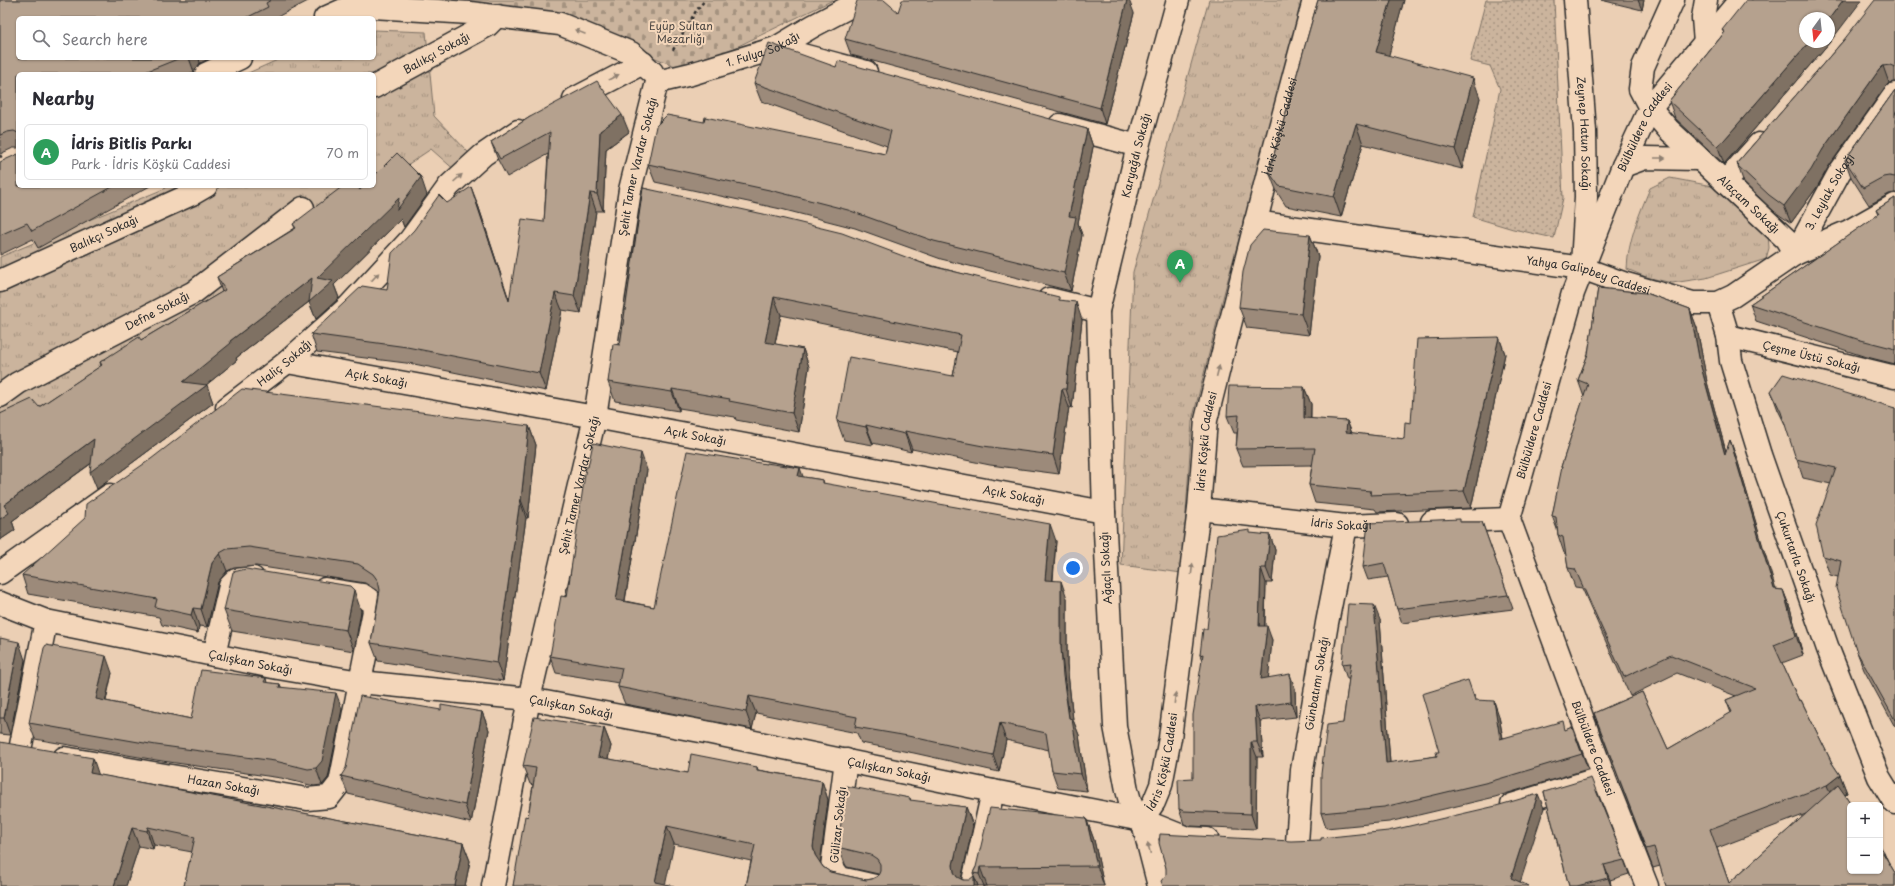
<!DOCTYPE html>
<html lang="en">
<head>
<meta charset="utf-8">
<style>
  :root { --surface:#fff; --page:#f7f7f7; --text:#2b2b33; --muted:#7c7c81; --line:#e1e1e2; --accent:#7c3aed }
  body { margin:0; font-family:"Playpen Sans",sans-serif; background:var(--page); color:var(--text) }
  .controls { position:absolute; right:12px; bottom:12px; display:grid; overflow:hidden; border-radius:6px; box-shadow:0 1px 3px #0004 }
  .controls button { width:36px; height:36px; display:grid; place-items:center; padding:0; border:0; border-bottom:1px solid var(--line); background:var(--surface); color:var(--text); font:20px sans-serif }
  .compass { position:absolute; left:1799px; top:12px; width:36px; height:36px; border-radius:50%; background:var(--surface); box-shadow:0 1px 3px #0004; rotate:195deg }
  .you { position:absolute; left:1073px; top:568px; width:14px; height:14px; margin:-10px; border:3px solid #fff; border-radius:50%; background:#1a73e8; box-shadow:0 0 0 6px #1a73e833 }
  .badge { display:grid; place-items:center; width:26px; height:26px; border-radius:50%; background:var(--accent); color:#fff; font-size:13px; font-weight:700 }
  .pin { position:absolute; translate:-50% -33px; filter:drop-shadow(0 1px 2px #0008) }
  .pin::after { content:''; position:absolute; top:21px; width:14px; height:12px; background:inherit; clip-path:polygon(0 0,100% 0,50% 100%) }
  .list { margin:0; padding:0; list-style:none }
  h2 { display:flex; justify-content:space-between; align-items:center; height:52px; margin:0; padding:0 16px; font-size:17px }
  h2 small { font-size:13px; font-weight:400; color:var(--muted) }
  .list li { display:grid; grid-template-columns:26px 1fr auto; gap:12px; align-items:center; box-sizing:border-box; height:56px; margin:0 8px 8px; padding:0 8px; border:1px solid var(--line); border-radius:6px }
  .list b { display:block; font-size:15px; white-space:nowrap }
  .list p { margin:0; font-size:13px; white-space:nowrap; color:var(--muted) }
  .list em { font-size:13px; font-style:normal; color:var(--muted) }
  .icon { flex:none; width:22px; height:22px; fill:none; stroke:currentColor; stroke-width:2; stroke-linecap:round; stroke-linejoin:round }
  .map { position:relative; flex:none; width:1895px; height:886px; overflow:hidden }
  .search { position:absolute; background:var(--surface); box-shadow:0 1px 3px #0004; left:16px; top:16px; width:360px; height:44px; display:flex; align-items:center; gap:10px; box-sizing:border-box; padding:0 14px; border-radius:6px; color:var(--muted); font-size:15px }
  .panel { position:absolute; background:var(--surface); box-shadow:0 1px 3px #0004; left:16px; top:72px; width:360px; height:116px; border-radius:6px }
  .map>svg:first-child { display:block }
</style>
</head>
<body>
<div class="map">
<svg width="1895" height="886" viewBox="0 0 1895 886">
  <defs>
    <pattern id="grass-dots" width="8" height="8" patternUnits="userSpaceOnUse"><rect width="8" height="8" fill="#cbb49d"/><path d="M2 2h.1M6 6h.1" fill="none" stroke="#a59380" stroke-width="1.8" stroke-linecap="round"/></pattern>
    <pattern id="cemetery-stones" width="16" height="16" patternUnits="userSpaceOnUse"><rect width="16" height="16" fill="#cbb49d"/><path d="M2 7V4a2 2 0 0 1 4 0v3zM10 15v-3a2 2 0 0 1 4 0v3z" fill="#a59380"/></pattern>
    <pattern id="park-tufts" width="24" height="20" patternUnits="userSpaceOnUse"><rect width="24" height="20" fill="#cbb49d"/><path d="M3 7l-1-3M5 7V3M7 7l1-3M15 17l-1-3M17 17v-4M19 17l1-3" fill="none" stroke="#a59380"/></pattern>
  </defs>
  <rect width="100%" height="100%" fill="#ebcfb4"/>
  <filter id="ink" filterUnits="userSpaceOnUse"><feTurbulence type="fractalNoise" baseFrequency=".025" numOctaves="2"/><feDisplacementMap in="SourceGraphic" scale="8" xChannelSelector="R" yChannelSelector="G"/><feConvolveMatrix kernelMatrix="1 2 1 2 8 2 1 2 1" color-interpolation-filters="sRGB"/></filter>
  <g filter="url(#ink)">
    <!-- grass -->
    <path fill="url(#grass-dots)" stroke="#7b7064" d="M1486,0H1554L1563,198L1554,238L1513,229L1473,217L1500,89L1490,66L1470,61Z"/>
    <!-- cemetery -->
    <path fill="url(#cemetery-stones)" stroke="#7b7064" d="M408,0H833L724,53L680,68L653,57L561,13Z"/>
    <!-- park -->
    <path fill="url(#park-tufts)" stroke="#7b7064" d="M1209,0H1304L1224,294L1192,421L1182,573L1121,565L1133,272Z
      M374,30L426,32L434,116L482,167L466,180L431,149L298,238L218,306L0,431V257L166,188L165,186H374V74H246L282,58H374Z
      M1670,178L1712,186L1752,205L1768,234L1769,248L1766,259L1706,278L1672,283L1646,277L1627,269C1628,240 1639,215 1650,188Z"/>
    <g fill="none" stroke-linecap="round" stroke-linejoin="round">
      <defs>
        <g id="minor">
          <path id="s1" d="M1575,0L1585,131L1586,197L1582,265"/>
          <path id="s2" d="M1673,0L1643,67L1640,89L1650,108L1668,129L1786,239L1795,254"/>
          <path d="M325,18L343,10L373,7L470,13L560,24L631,53L652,72"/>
          <path d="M1705,42L1703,18L1706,0"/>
          <path d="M776,48L866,72"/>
          <path d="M206,74L240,58"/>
          <path id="s3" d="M657,82L691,74L776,48L813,26L862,0"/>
          <path id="s4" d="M374,87L488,25L497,16"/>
          <path d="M574,99L643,63"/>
          <path d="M1060,125L1138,146"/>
          <path d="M1623,166L1645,158L1698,159"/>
          <path d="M1725,182L1759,144"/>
          <path id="s5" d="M1255,222L1582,268L1623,283L1693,303H1718L1733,296L1795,254L1849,231L1895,205"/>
          <path id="s6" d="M1795,254L1839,173L1895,94"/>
          <path id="s7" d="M0,281L194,193L206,186"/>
          <path d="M1049,299L1098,311"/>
          <path id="s8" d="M1718,303L1728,336L1731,361L1760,455L1828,649L1879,777L1895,803"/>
          <path id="s9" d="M1728,336L1895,377"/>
          <path id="s10" d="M287,362L595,417L1104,512"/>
          <path id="s11" d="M0,396L18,383L194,292L303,208"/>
          <path id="s12" d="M227,408L287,362L348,307L410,240L449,186L483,155L518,131"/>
          <path id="s13" d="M1199,509L1346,526L1397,524"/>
          <path d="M1432,522L1509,519"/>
          <path d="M0,573L110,495"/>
          <path id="s14" d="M0,603L46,621L278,668L360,682L529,699L711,733L993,791L1142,820L1187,838L1207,839"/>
          <path d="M214,655L230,586L236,580L253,578"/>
          <path d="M20,750L46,621"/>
          <path id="s15" d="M64,758L307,799L329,797L340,783L374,611L372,602L363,595L325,589"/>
          <path d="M846,760L832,867L840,878L875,886"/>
          <path d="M1512,805L1604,777"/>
          <path id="s16" d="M1142,820L1132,808L1127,790L1115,726L1104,512L1098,311L1138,146L1178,0"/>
          <path id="s17" d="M1297,843L1302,770L1327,623L1346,526"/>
          <path id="s18" d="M493,886L529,699L595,417L630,190L657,82"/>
          <path d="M972,886L993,791"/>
          <path id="s19" d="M1159,886L1142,820L1154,802L1161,785L1170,738L1199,509L1206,420L1270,165L1314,0"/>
        </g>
        <g id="tertiary">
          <path id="s20" d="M1647,886L1604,777L1509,519L1573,293L1623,166L1650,108L1740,0"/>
        </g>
      </defs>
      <!-- minor casing -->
      <use href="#minor" stroke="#2b2b2b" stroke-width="25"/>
      <!-- tertiary casing -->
      <use href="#tertiary" stroke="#2b2b2b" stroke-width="25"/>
      <!-- path -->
      <path stroke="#2b2b2b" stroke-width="2.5" stroke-dasharray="3 3" stroke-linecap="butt" d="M673,50L696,11L705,0
        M0,155L5,164"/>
      <!-- minor -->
      <use href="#minor" stroke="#f3d6ba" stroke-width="22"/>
      <!-- tertiary -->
      <use href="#tertiary" stroke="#f3d6ba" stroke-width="22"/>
    </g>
    <!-- wall -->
    <path fill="#9c8a7a" stroke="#2b2b2b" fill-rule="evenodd" d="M0,0H310L275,18H18V58H211L200,63L194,72L188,74H18V148H13L0,154Z
      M1318,0H1404L1388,56L1480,98L1462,169L1363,144L1341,217L1286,206L1277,192L1269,172Z
      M1601,0H1644L1642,10Z
      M1895,0V82L1889,83L1885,87L1829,166L1817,187L1791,223L1775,212L1744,183L1737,163L1843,41Z
      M898,12L1134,13L1105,124L851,55L845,39Z
      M1722,30L1830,42L1724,164L1675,118L1669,101L1724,33Z
      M836,67L1087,129L1093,147L1078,223L1082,235L1071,291L941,259L855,228L781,209L655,182L648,164L704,122L885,154L887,146L761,101L754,83Z
      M1895,90V193L1889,194L1869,205L1851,177L1845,160Z
      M530,117L629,132L606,149L603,211H596L581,313L562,310L546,391L414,364L317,352L311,334L387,290L447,203L478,205L509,300L544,222L548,154L507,177L498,160L491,142Z
      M0,162L18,186H150L38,248L33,239L0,255Z
      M643,188L1060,300L1082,320L1072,408L1069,407L1059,474L990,465L912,449L911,452L873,443V445L844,440L837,421L953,376L958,352L781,315L775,344L803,349L809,367L799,432L736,420L735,417L679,408V411L615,401L608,382L620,345Z
      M360,190L427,195L404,227L401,219L334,285L339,298L316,319L309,302L236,358L237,360L206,385L213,403L97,489L92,463L12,521L15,530L0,540V414L39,407L101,366L100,362L141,340L222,292L217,277L295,228L293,224Z
      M1895,198V364L1863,356L1756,321L1750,304L1878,215L1876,210Z
      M1310,235L1318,256L1309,335L1247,328L1239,307Z
      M1598,288L1646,293L1690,309L1697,328L1707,382L1726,452L1730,440L1737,459L1775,589L1783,590L1790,608L1803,655L1782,663L1799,701L1801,700L1832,763L1840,775L1847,793L1845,795L1852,805H1850V871H1880V846L1884,852L1888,861L1895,873V886H1666L1660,866L1653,868L1594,713L1642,692L1668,749L1731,713L1726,700L1736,696L1677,673L1630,696L1582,588L1575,587L1568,568L1566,554L1564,553L1558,535L1557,529L1552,516L1562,470L1561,467L1584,397L1578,380L1588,354ZM1806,814L1729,883L1717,848Z
      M1499,337L1505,354L1471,508L1377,512L1375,509L1315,503L1309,485L1312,465L1243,466L1236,449L1237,433H1234L1227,416L1304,387L1311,404V419L1347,421L1352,433L1404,439L1411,423Z
      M1771,391L1895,408V727L1864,670L1857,652L1838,577L1830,575L1823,556L1831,484L1803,478L1786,426L1778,410Z
      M529,426L536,445L528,518H526L503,681L378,661L371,643L379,592L365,583L256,566L234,568L227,571L218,582L207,627L199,626L198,633L162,625L159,617L28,594L22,575Z
      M647,470L625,601L654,607L803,477L823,480L824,484L1056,541L1053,581L1067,598V664L1073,720L1079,735L1087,791L1058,788L1052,771L1049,750L1006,740L999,772L914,753L861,743L857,733L756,713L752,729L625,704L618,687L619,683L556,673L550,656L567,597Z
      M1461,522H1482L1513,609L1402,623L1397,609L1388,577L1368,580L1363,567Z
      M1251,534L1270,535L1275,550L1272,583H1266L1265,626L1272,640L1268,678L1295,689L1296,717L1260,721L1263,757H1257L1256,829L1190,826L1184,824L1179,809L1193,778L1202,660L1200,655L1207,629Z
      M224,610L361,611L354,651L232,631Z
      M1380,620L1390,763L1437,756L1439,752L1474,694L1476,700L1499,716L1503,738L1566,730L1572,727L1588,769L1495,797L1389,822L1326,828L1321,813L1343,723L1349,679H1347L1342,664Z
      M0,638L25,660L10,735L0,734Z
      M112,673L106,701L191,719L266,678L267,683L280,684L281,687L342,709L328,778L322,785L314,786L281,778L162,761L35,739L29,723Z
      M441,710L482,712L489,730L471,823L348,794L341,776Z
      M604,728L611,746L608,759L688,773L757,767L758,770L822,781L828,800L820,862L823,867L830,872L866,880L872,879L878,876V874L847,867L845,864L838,845L910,798L911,801L966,807L973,826L961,879L978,886H746L751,861L674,844L513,886L528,817L533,785L530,784L523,766Z
      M99,775L463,843L470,861L465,886H184L192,852L154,845L153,849L139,846L126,886H0Z
      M1544,792L1624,860L1629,874L1610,880L1611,886H1569Z
      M1086,818L1094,840L1104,886H978L973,873L976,867Z"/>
    <!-- shaded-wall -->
    <path fill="#7f7163" stroke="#2b2b2b" d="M1127,0H1129L1134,13L1105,124L1100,108Z
      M1391,0H1404L1384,73L1376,52Z
      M1638,0H1644L1642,10Z
      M1843,0H1862L1830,42L1724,164L1718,147L1809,42H1829V19Z
      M189,58H199L200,63L194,72Z
      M1883,66L1889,83L1885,87L1829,166L1817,187L1791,223L1784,206L1823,149L1879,70Z
      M1473,78L1480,98L1462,169L1455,149Z
      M622,115L629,132L606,149L603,211L597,194L600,131Z
      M1356,124L1363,144L1341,217L1334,197Z
      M1087,129L1093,147L1078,223L1082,235L1071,291L1064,273L1069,216Z
      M421,177L427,195L404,227L401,219L334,285L339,298L316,319L309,302L310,301L236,358L237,360L200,390L207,385L213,403L97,489L90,472L183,382L230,341L312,278Z
      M471,187L478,205L515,318L509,301Z
      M590,193L596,211L581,313L574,296Z
      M1310,235L1318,256L1309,335L1301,314Z
      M555,293L562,310L546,391L539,373Z
      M774,297L781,315L771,360L765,342Z
      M1076,302L1082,320L1072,408L1066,389Z
      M1690,309L1697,328L1707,382L1732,474L1725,455L1700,363Z
      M1499,337L1505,354L1471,508L1464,491Z
      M803,349L809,367L799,432L792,413Z
      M1304,387L1311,404L1310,436L1304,418Z
      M672,389L679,408V411L672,392Z
      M1062,389L1069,407L1059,474L1053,455Z
      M1347,421L1354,439L1346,432Z
      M866,425L873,443V445L866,427Z
      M529,426L536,445L528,518L521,500Z
      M905,431L912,449L911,452L905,434Z
      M94,439L101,456L12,521L15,530L0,540V519L4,505Z
      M1730,440L1737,459L1781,607L1774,589Z
      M641,453L647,470L622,617L616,600Z
      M800,468L806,485L798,476Z
      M520,500L526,518L503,681L497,663Z
      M1050,524L1056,541L1051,597L1045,580Z
      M1270,535L1275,550L1272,583L1266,568Z
      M220,553L227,571L218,582L207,627L201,609L212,563Z
      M1261,568L1266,583L1264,641L1259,626Z
      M1061,581L1067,598V664L1073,720L1079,735L1087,791L1081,774L1069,718L1061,648Z
      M354,590L361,611L354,651L346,630Z
      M1783,590L1790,608L1803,655L1796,636Z
      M1374,605L1380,620L1391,778L1386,763Z
      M193,608L199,626L198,633L191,615Z
      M1267,626L1272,640L1267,693L1261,679Z
      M19,642L25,660L10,735L4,718Z
      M106,656L112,673L102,715L96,699Z
      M1290,674L1295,689L1296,717L1291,702Z
      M336,693L342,709L328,778L322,785L316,768Z
      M749,696L756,713L752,729L746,712Z
      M1494,701L1499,716L1505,753L1500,739Z
      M1255,707L1260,721L1263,757L1257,742Z
      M482,712L489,730L471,823L465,805Z
      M1000,723L1006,740L999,772L993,755Z
      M604,728L611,746L604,775L598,757Z
      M1251,742L1257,757L1256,829L1251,814Z
      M93,758L99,776L90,773Z
      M1840,775L1847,793L1834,804L1827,785Z
      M822,781L828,800L820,865L815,855L813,847Z
      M1538,794L1544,808L1519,886L1511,878Z
      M966,807L973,826L960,884L954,872L953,865Z
      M1086,818L1094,840L1104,886L1097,866Z
      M667,826L674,844L665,886L655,882Z
      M148,827L154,845L153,849L147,831Z
      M132,828L139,846L126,886H114Z
      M463,843L470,861L465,886H455Z
      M1884,852L1891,870L1883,853Z
      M1604,865L1610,880L1611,886L1608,878Z
      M980,867L987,886H984L979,874Z
      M974,876L978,886H974Z"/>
    <!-- building -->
    <path fill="#b5a18e" stroke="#2b2b2b" d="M0,0H271L266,3L268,7L246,18H18V58H180L140,74H18V133L14,131L7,132L0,135Z
      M858,0H884L898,12L902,0H1127L1100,108L845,39L857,1Z
      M1318,0H1391L1376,52L1473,78L1455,149L1356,124L1334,197L1279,186L1269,172Z
      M1746,0H1843L1829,19V18H1805V42H1809L1718,147L1669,101L1725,32L1722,30Z
      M1875,0H1895V67L1890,65L1883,66L1879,70L1823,149L1811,170L1784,206L1769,195L1738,166L1739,165L1737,163L1843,41Z
      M769,43L836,67L838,61L1087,129L1069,216L1076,217L1064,273L934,241L848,210L774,191L648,164L656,126L667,115L704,122L705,117L885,154L891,131L754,83Z
      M597,81L622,115L600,131L597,194L590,193L574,296L555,293L539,373L407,347L311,334L362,286L387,290L392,253L414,230L439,195L447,203L471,187L509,301L522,219L544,222L550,132L500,159L491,142L530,117Z
      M1895,90V177L1889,176L1883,177L1863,188L1845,160Z
      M397,153L421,177L397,210L399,198L317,278L333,281L309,302L312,278L230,341L231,343L183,382L207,385L90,472L94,439L4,505L9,513L0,519V414L32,399L39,407L102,365L100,362L139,337L141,340L225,290L217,277L296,228L293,224L343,186H356L360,190L364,186H374V176Z
      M18,154V186H114L32,231L27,223L0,235V162Z
      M643,188L768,215L842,233L927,265L1059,297V300L1076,302L1066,389H1062L1053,455L983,446L905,431V434L866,425V427L837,421L849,357L953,376L961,335L774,297L765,342L803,349L792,413L729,401L730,399L672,389V392L608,382L613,344L620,345Z
      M1895,198V350L1892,348L1857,339L1750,304L1879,214L1876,210Z
      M1263,230L1310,235L1301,314L1239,307L1243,272L1250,245Z
      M1598,288L1646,293L1690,309L1700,363L1725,455L1730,440L1774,589L1783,590L1796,636L1774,645L1799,701L1801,700L1832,763L1840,775L1827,785L1710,829L1729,883L1838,785L1852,805H1850V871H1880V846L1884,852L1883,853L1895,873V886H1666L1654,847L1646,849L1594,713L1642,692L1668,749L1732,712L1726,700L1755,688L1671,655L1624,677L1575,569L1568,568L1563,537L1558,535L1556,517L1552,516L1562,467H1561L1588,384L1578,380L1588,354Z
      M1499,337L1464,491L1370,495L1371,491L1309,485L1315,448L1236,449L1239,415L1227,416L1229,386L1304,387V418L1347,421L1346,432L1404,439L1405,422L1411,423L1417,339Z
      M1783,374L1895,408V720L1857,652L1836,588L1841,561L1823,556L1816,525L1836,468L1796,459L1781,412L1771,391Z
      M242,389L529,426L521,500H520L497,663L371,643L380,590L378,581L373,574L358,564L249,547L227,549L220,553L212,563L201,609L193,608L191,615L155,607L157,599L22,575L85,518L86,504L151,459Z
      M593,443L641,453L616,600L654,607L687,451L766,464V463L800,468L798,476L823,480V483L1050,524L1045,580L1061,581V648L1063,676L1069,718L1072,719L1081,774L1052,771L1046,733L1000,723L993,755L908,736L855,727L857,717L749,696L746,712L618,687L622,668L550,656L561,596L567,597L586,467H588Z
      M1460,519V522H1482L1508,595L1397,609L1384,563L1363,567L1368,523Z
      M1250,530V533L1270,535L1266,568H1261L1259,626H1267L1261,679L1290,674L1291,702L1255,707L1257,742H1251V814L1184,811L1179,809L1178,779L1193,778V715L1203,654L1200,655L1203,629H1207L1217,535Z
      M246,569L350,586L354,590L346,630L224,610L233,572Z
      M1348,604L1374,605L1386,763L1437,756L1436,752H1439L1422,694L1468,680L1475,700L1494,701L1500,739L1563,721L1565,730L1572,727L1582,754L1489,782L1384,807L1321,813V774L1327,725L1343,723L1351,663L1342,664Z
      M0,638L19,642L4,718H0Z
      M46,645L106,656L96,699L191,719L201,670L266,678L264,682L280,684L279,687L336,693L322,761L316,768L308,769L275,761L156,745L29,723L44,648Z
      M360,696L441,710V705L482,712L465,805L341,776L346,768Z
      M534,717L604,728L598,757L688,773L691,754L757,767V770L822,781L813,847L815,855L823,867L830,872L866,880L872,879L878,876L880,871V864L877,859L871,855L841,848L838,845L846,786L910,798V800L966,807L953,865L954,872L957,877L963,880H969L974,876V886H746L755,845L667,826L655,882L674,886H513L525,816L528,817L536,768L523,766Z
      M0,742L93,758L90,773L463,843L455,886H184L195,837L148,827L147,831L132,828L114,886H0Z
      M1591,778L1624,860L1604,865L1608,878L1577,886H1569L1544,792Z
      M1538,794L1511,878L1529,886H1163L1161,881L1166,875V868L1159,843L1160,834L1291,841L1321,840V838L1388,831L1496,806Z
      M990,808L1086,818L1097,866L980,867L979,874L973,873L976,867Z"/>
    <!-- one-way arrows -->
    <defs><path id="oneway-solid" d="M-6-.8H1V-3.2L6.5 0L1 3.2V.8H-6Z"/></defs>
    <g fill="#8f8072">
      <use href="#oneway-solid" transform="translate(580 32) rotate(-158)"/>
      <use href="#oneway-solid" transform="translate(614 77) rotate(-28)"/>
      <use href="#oneway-solid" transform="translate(1660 158)"/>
      <use href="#oneway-solid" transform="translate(458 178) rotate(-42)"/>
      <use href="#oneway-solid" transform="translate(375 277) rotate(-47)"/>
      <use href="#oneway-solid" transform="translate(1218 371) rotate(-76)"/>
      <use href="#oneway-solid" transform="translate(1192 569) rotate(-83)"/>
      <use href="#oneway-solid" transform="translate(1175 698) rotate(-83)"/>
      <use href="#oneway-solid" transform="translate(1149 848) rotate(-104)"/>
    </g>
  </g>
  <g text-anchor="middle" stroke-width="4" stroke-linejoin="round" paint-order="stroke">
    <!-- park labels -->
    <g font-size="11" fill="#4b4642" stroke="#f3d6ba">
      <text x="681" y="30">Eyüp Sultan<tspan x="681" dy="13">Mezarlığı</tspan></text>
    </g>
    <!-- street labels -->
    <g font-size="11" fill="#2b2b2b" stroke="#f3d6ba">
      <text dy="4" stroke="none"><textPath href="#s3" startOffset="111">1. Fulya Sokağı</textPath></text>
      <text dy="4" stroke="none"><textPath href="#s4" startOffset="71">Balıkçı Sokağı</textPath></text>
      <text dy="4" stroke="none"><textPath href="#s19" startOffset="779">İdris Köşkü Caddesi</textPath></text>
      <text dy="4" stroke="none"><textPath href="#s20" startOffset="808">Bülbüldere Caddesi</textPath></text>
      <text dy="4" stroke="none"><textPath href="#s1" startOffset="134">Zeynep Hatun Sokağı</textPath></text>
      <text dy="4" stroke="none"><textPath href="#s16" startOffset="675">Karyağdı Sokağı</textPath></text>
      <text dy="4" stroke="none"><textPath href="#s18" startOffset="734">Şehit Tamer Vardar Sokağı</textPath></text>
      <text dy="4" stroke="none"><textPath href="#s6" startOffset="71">3. Leylak Sokağı</textPath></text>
      <text dy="4" stroke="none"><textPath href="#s2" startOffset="255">Alaçam Sokağı</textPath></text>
      <text dy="4" stroke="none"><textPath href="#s7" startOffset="114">Balıkçı Sokağı</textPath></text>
      <text dy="4" stroke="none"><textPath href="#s5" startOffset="338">Yahya Galipbey Caddesi</textPath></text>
      <text dy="4" stroke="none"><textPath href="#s11" startOffset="179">Defne Sokağı</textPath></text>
      <text dy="4" stroke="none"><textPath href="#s9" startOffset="86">Çeşme Üstü Sokağı</textPath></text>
      <text dy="4" stroke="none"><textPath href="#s12" startOffset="73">Haliç Sokağı</textPath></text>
      <text dy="4" stroke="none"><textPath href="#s10" startOffset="91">Açık Sokağı</textPath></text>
      <text dy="4" stroke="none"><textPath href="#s20" startOffset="484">Bülbüldere Caddesi</textPath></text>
      <text dy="4" stroke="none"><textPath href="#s10" startOffset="415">Açık Sokağı</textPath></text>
      <text dy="4" stroke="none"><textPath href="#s19" startOffset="455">İdris Köşkü Caddesi</textPath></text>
      <text dy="4" stroke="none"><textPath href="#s18" startOffset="410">Şehit Tamer Vardar Sokağı</textPath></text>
      <text dy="4" stroke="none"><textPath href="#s10" startOffset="739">Açık Sokağı</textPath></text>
      <text dy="4" stroke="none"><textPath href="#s13" startOffset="143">İdris Sokağı</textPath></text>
      <text dy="4" stroke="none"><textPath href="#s8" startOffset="266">Çukurtarla Sokağı</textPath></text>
      <text transform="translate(1106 568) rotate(-93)" y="4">Ağaçlı Sokağı</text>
      <text dy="4" stroke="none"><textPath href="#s14" startOffset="258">Çalışkan Sokağı</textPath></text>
      <text dy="4" stroke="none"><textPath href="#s17" startOffset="161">Günbatımı Sokağı</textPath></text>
      <text dy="4" stroke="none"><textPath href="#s14" startOffset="582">Çalışkan Sokağı</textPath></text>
      <text transform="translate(1593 748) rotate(69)" y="4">Bülbüldere Caddesi</text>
      <text dy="4" stroke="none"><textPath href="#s19" startOffset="131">İdris Köşkü Caddesi</textPath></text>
      <text dy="4" stroke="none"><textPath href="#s14" startOffset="906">Çalışkan Sokağı</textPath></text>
      <text dy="4" stroke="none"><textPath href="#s15" startOffset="162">Hazan Sokağı</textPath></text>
      <text transform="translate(838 825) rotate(-84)" y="4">Gülizar Sokağı</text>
    </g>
  </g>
</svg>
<div class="controls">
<button>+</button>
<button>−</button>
</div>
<svg class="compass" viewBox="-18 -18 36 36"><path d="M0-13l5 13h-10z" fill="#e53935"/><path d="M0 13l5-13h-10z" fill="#7c7c81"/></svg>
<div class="you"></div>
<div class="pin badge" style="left:1180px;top:283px;background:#2e9e5b">A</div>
<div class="search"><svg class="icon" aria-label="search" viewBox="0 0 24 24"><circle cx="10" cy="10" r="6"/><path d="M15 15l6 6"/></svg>Search here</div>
<section class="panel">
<h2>Nearby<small></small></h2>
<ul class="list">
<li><span class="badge" style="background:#2e9e5b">A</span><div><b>İdris Bitlis Parkı</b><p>Park · İdris Köşkü Caddesi</p></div><em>70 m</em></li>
</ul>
</section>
</div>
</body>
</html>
